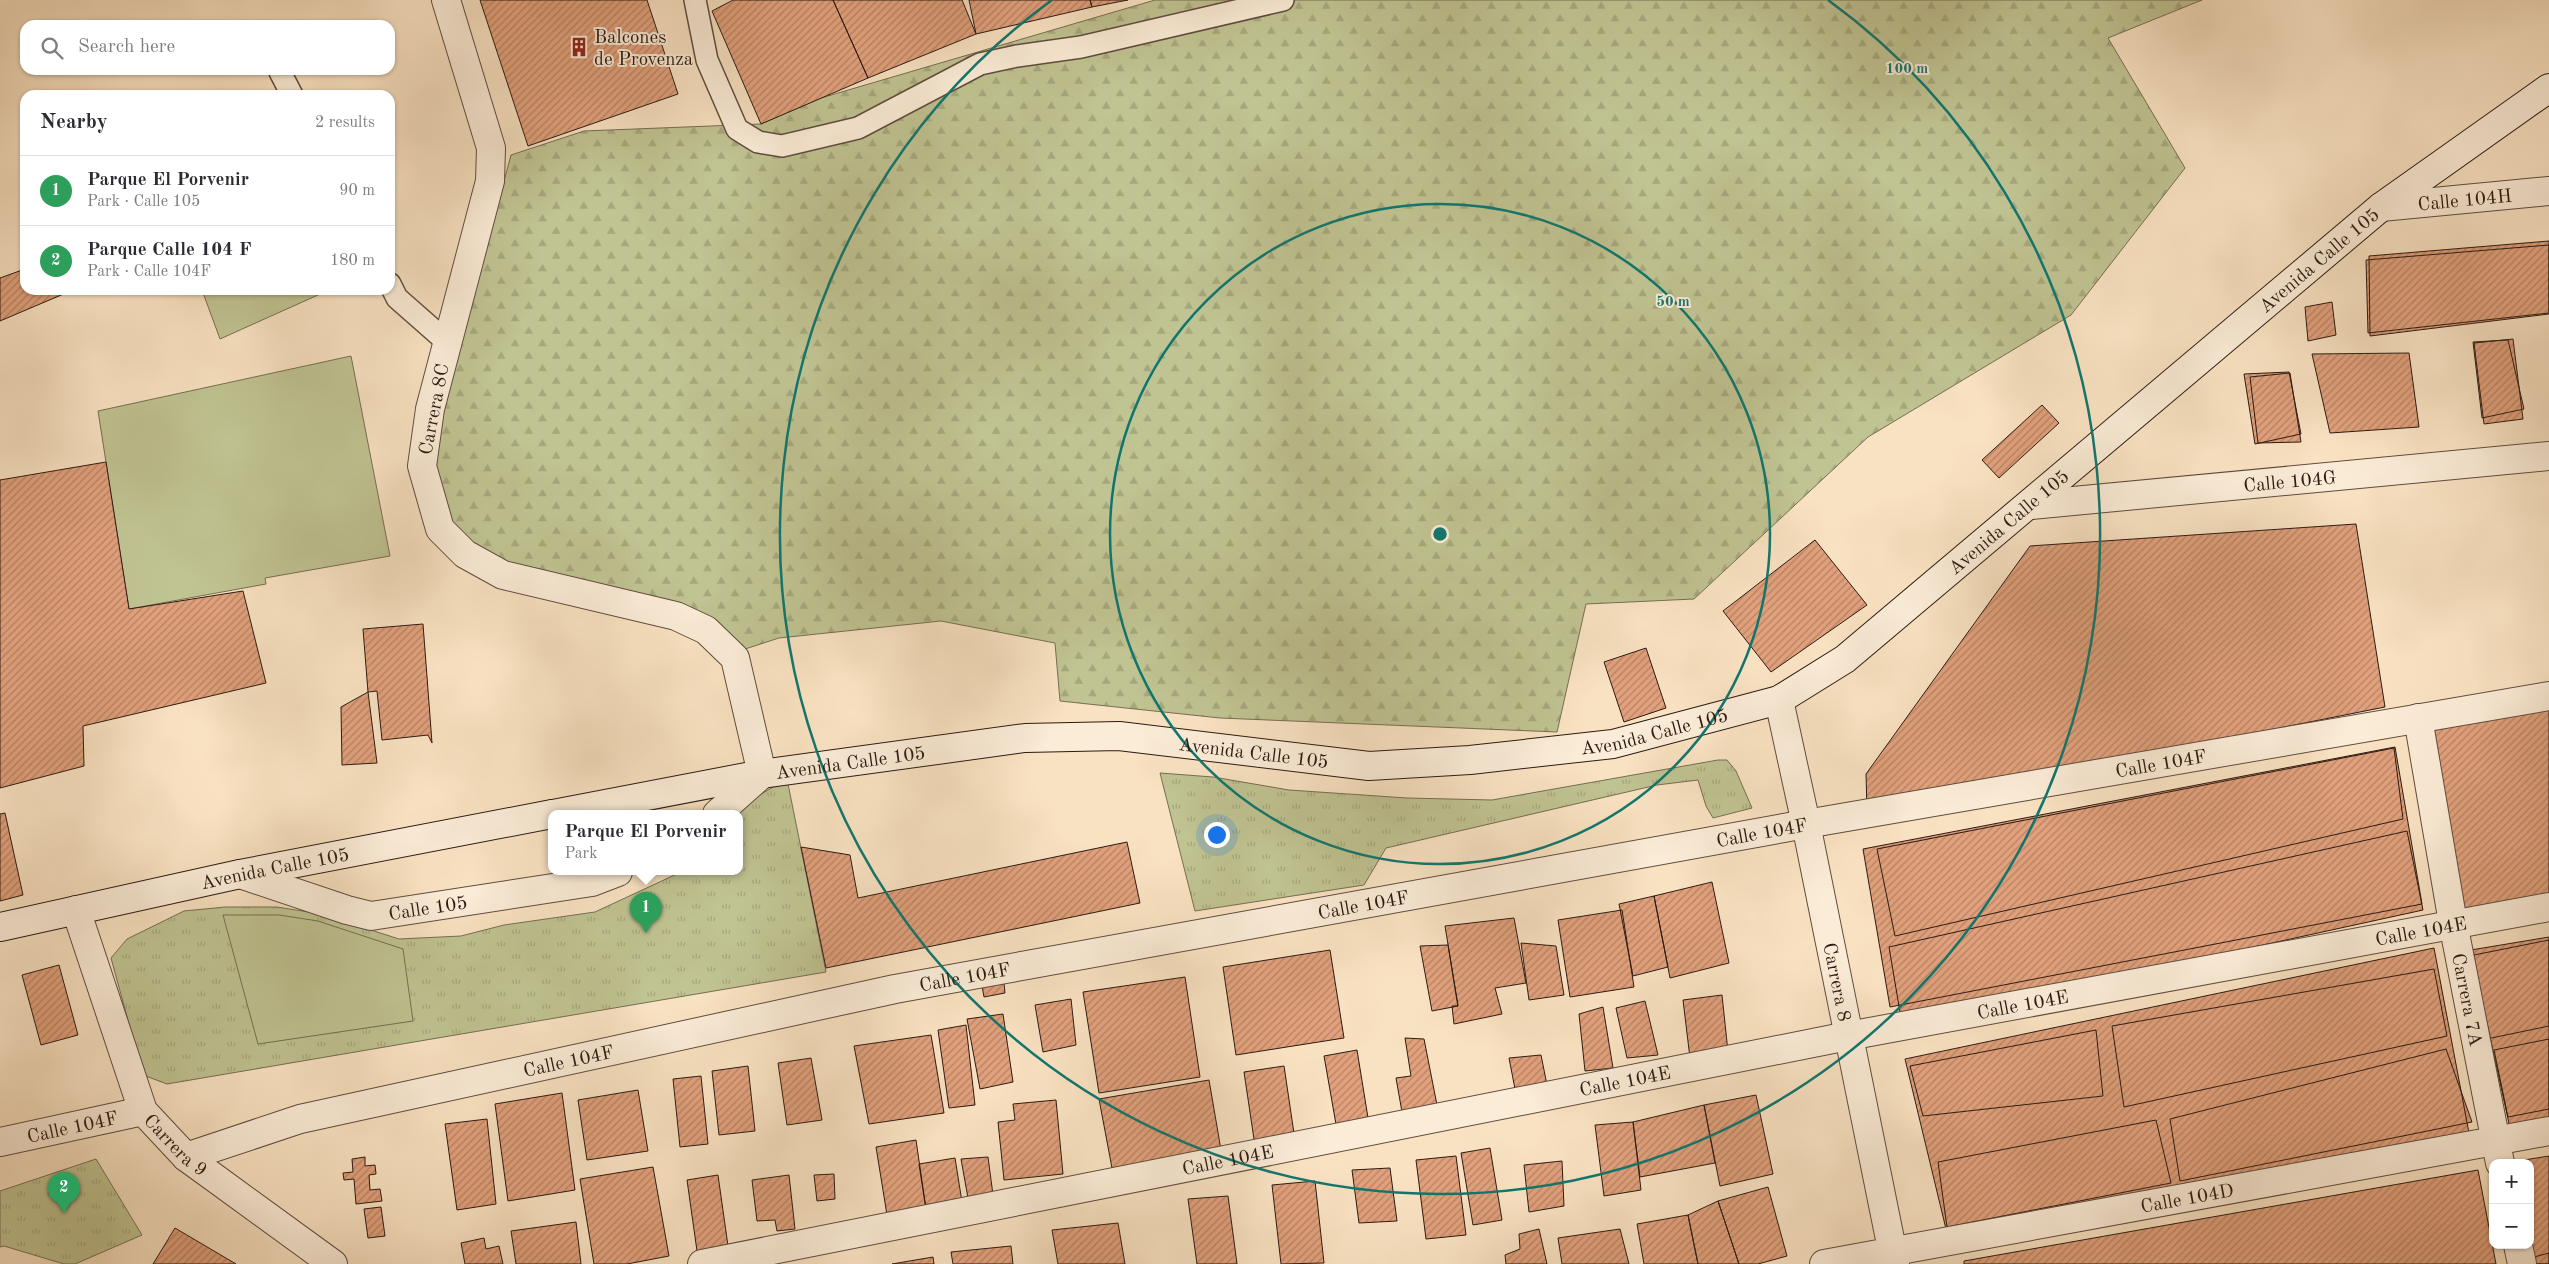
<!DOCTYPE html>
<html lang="en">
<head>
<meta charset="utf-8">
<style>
  :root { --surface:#fff; --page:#f7f7f7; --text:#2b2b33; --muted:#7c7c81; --line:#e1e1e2; --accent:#7c3aed }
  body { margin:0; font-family:"Old Standard TT",serif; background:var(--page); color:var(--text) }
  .controls { position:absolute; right:15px; bottom:15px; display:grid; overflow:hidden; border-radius:10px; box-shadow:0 1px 4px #0004 }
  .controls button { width:45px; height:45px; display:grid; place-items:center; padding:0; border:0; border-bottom:1px solid var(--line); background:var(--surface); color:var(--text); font:25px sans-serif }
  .you { position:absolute; left:1216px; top:834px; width:18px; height:18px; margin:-12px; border:4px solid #fff; border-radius:50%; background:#1a73e8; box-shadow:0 0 0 8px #1a73e833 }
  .badge { display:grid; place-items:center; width:32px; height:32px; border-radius:50%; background:var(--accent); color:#fff; font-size:16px; font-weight:700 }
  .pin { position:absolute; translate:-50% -41px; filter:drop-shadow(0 1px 2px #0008) }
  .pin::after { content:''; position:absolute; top:26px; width:18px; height:15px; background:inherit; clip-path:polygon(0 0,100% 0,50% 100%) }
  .popup { position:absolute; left:548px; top:810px; width:195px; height:65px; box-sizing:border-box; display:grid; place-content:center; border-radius:10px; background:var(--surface); filter:drop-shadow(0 1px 4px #0005); font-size:16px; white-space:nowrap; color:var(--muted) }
  .popup b { font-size:19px; color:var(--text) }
  .popup::after { content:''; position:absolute; left:50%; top:100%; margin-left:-10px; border:10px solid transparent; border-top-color:var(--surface) }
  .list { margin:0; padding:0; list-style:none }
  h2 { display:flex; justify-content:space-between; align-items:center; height:65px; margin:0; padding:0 20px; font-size:21px }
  h2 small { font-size:16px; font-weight:400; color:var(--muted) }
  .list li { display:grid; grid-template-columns:32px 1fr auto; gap:15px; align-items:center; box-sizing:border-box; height:70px; padding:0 20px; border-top:1px solid var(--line) }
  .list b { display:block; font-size:19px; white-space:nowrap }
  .list p { margin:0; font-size:16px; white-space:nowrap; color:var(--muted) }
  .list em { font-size:16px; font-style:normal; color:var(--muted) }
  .icon { flex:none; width:28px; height:28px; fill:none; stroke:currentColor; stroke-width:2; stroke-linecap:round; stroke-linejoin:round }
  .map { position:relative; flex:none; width:2549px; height:1264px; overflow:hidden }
  .search { position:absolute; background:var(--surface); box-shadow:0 1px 4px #0004; left:20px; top:20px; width:375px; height:55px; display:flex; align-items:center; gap:12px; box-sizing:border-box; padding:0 18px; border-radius:15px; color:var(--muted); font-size:19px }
  .panel { position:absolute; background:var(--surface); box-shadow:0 1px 4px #0004; left:20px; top:90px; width:375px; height:205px; border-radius:15px }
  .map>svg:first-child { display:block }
</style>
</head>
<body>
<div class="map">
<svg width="2549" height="1264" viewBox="0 0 2549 1264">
  <defs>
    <pattern id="grass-tufts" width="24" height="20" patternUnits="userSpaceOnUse" patternTransform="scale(1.25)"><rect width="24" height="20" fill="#c0c392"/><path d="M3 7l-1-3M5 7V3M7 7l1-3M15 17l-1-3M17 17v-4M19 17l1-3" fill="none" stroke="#a5a77d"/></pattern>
    <pattern id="forest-firs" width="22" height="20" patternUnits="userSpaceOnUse" patternTransform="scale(1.25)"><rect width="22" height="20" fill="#c0c392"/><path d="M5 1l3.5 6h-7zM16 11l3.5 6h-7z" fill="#a5a77d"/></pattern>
    <pattern id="building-hatch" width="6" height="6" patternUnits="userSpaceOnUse" patternTransform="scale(1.25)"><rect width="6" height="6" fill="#e1a17c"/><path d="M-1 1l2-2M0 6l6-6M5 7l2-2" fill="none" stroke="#b78264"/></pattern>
  </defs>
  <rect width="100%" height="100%" fill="#f9e2c2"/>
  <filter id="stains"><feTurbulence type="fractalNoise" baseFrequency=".004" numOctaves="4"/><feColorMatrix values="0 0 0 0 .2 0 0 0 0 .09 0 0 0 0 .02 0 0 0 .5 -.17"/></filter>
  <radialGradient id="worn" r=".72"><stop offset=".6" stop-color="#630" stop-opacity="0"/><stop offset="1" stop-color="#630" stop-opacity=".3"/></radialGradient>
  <!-- grass -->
  <path fill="url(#grass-tufts)" stroke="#766e52" d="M1718,760H1727L1736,771L1752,808L1713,818L1706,806L1698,780L1657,785L1386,848L1364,885L1195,911L1160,773L1213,777L1289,790L1407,798L1492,800Z
    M787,779L826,972L167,1084L143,1075L111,958L127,939L184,911L225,907H277L321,914L399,939L461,936L504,925L595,912L681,872H740V814H735L744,804Z
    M96,1159L142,1235L75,1264H64L4,1246L0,1247V1191Z"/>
  <!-- forest -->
  <path fill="url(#forest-firs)" stroke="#766e52" d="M1155,0H2202L2108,38L2185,168L2071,315L1868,437L1694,599L1586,604L1557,732L1220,718L1060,701L1055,643L941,621L779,638L739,651L465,546L438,499L434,441L511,155L584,131L761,124L821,98Z"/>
  <!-- garden -->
  <path fill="#c0c392" stroke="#766e52" d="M202,290H315L318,295L220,339Z
    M351,356L390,556L265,578L266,584L129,609L98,411Z
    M223,915H279L318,921L403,949L413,1021L258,1044Z"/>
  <!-- building -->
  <path fill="url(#building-hatch)" stroke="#2c1a13" d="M480,0H647L678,94L528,146Z
    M733,0H833L868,78L761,124L712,11Z
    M833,0H962L976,34L868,78Z
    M969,0H1090L1092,7L976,34Z
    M1090,0H1128L1092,7Z
    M2549,241V314L2370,336L2369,256Z
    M2549,245V313L2368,333L2366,260Z
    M25,269V290H73L0,321V278Z
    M2332,302L2336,335L2308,341L2305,307Z
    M2513,339L2523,419L2484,424L2474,343Z
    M2508,340L2524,409L2482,418L2473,342Z
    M2409,353L2419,427L2330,433L2312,354Z
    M2289,372L2301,434L2255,444L2244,374Z
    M2290,373L2301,442L2258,443L2250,377Z
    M2042,405L2059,423L1999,478L1982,460Z
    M106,462L129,609L243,591L266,683L83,726L84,766L0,788V480Z
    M2356,524L2385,707L1867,810L1866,774L2030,546Z
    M1815,540L1867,605L1771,672L1723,611Z
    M423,624L432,743L428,735L382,740L377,691L368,692L363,629Z
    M1646,648L1666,708L1624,722L1604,662Z
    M368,692L377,763L342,765L341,707Z
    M2549,708V893L2456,910L2425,732Z
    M2395,747L2422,904L1890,1007L1863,849Z
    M2394,748L2403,819L1895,936L1877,849Z
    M5,813L23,895L0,901V814Z
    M2407,831L2423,910L1902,1024L1889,947Z
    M1127,842L1140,903L826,968L801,847L850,855L858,898Z
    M1712,882L1729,963L1670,978L1654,896Z
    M1654,896L1668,967L1633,976L1619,904Z
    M1622,910L1634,987L1570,997L1558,920Z
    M1514,918L1526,983L1495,988L1502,1014L1454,1024L1452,1006H1458L1445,926Z
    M2549,937V1122L2510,1128L2471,950Z
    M2549,940V1026L2477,1041L2474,955Z
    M1521,943L1556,946L1564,995L1529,1000Z
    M1448,945L1458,1006L1432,1011L1420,946Z
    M2434,948L2469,1133L1946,1229L1905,1059Z
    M1330,950L1344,1038L1236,1055L1223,967Z
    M59,965L78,1035L41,1045L22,975Z
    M2434,969L2447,1036L2124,1107L2112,1026Z
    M1185,977L1200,1077L1099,1093L1083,992Z
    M1004,983L1005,993L984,997L982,986Z
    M1722,995L1728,1052L1690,1058L1683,1000Z
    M1071,999L1076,1045L1043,1052L1035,1005Z
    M1645,1001L1658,1055L1627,1058L1616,1008Z
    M1603,1007L1613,1068L1585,1071L1579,1014Z
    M1003,1014L1013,1082L980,1089L967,1019Z
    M966,1025L975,1105L949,1108L938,1030Z
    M2096,1030L2103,1096L1923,1116L1910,1066Z
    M931,1035L944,1113L869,1124L854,1046Z
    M1405,1038L1424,1039L1437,1105L1402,1112L1396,1078L1411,1076Z
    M2549,1039V1109L2508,1117L2494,1050Z
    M2446,1049L2472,1122L2180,1181L2170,1119Z
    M1357,1050L1369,1124L1337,1130L1324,1056Z
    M1541,1055L1547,1085L1515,1089L1509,1058Z
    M811,1058L822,1120L787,1125L778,1063Z
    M748,1066L755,1131L719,1135L712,1071Z
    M1284,1066L1295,1140L1255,1146L1244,1072Z
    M701,1076L708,1144L680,1147L673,1079Z
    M1209,1080L1221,1150L1112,1168L1099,1099Z
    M638,1090L648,1151L587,1160L578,1100Z
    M562,1093L575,1190L508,1201L495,1104Z
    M1756,1095L1773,1174L1720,1186L1704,1105Z
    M1056,1100L1063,1174L1004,1180L998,1122L1015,1120L1013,1104Z
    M1704,1105L1715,1163L1640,1177L1633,1122Z
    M487,1119L496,1204L457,1210L445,1124Z
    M2156,1120L2171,1183L1947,1227L1938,1162Z
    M1633,1122L1641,1190L1604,1196L1595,1125Z
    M916,1140L926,1209L887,1215L876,1147Z
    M1490,1148L1502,1220L1473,1225L1461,1153Z
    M1456,1156L1466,1235L1426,1239L1416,1160Z
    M2549,1156V1264H2535L2530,1236V1163L2518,1161Z
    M365,1157V1166L375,1165L376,1174L369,1175L370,1190L380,1189L382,1201L356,1204L354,1179L344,1180L343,1173L353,1172L352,1159Z
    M988,1157L993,1195L968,1198L961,1159Z
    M955,1158L962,1202L926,1209L919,1164Z
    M1562,1161L1564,1206L1529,1212L1524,1165Z
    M653,1167L669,1256L627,1264H594L580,1179Z
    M1390,1168L1397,1221L1359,1223L1352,1170Z
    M2478,1170L2496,1264H1964V1261Z
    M834,1174L835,1199L817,1201L814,1175Z
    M718,1175L728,1246L697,1251L687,1180Z
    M789,1175L795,1229L777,1231L775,1220L757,1221L752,1180Z
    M1315,1181L1324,1263L1281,1264L1272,1185Z
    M1768,1187L1787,1256L1758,1264H1739L1718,1201Z
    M1228,1196L1237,1264H1197L1188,1199Z
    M1718,1201L1739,1264H1698L1688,1215Z
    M381,1207L385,1236L368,1238L364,1209Z
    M1688,1215L1698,1264H1644L1637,1224Z
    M576,1222L581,1264H516L511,1231Z
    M1118,1223L1125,1264H1058L1052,1230Z
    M175,1228L236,1264H153Z
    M1539,1229L1547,1264H1506L1505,1255L1520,1249L1519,1234Z
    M1620,1229L1629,1264H1562L1558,1238Z
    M484,1238L486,1249L499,1246L503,1264H465L461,1243Z
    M1011,1246L1013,1264H953L951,1252Z
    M2549,1253V1264H2536L2534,1257Z
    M933,1257L934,1264H892Z"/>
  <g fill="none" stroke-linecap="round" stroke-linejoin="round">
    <defs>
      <path id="service" d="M695,0L707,60L737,129L758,142L782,146L858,128L980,64L1017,56L1081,47L1283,0
        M280,72L292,95
        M390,284L397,298L447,342"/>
      <g id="minor">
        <path d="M446,0L491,148L490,181L430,409L422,466L440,529L465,554L503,575L676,616L706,630L735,658L762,774L717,814"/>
        <path id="s1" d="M2381,207L2549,191"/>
        <path id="s2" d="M2031,505L2549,456"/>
        <path id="s3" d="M1779,700L1806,824L1895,1264"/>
        <path id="s4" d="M2418,718L2453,923L2500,1163"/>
        <path id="s5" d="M240,874L347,910L371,916L592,882L618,872"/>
        <path id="s6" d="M76,910L143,1111L186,1157L333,1264"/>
        <path id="s7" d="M0,1142L143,1111"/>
        <path id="s8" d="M186,1157L300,1119L895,989L1806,824L2549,696"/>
        <path d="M2518,1245L2522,1264"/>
        <path id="s9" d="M702,1264L1848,1036L2549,907"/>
        <path id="s10" d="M1824,1264L2549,1131"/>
      </g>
      <g id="secondary">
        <path id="s11" d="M553,814L762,774L1025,738L1119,736L1369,766L1470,760L1613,744L1779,700L1845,659L2381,207L2549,88"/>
        <path id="s12" d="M0,927L240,874L552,814"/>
      </g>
    </defs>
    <!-- service casing -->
    <use href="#service" stroke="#5f4c3f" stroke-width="24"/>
    <!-- minor casing -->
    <use href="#minor" stroke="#5f4c3f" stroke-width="30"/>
    <!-- secondary casing -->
    <use href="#secondary" stroke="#2c1a13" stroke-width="30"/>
    <!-- service -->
    <use href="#service" stroke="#fbecd7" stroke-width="21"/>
    <!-- minor -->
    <use href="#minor" stroke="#fbecd7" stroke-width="28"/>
    <!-- secondary -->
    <use href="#secondary" stroke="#fbecd7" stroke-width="28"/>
  </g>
  <!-- distance rings -->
  <g fill="none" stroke="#0f766e" stroke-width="2.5">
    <circle cx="1440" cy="534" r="330"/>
    <path d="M1828 0A660 660 0 1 1 1052 0"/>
  </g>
  <!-- icons -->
  <defs>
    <symbol id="building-bare" viewBox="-9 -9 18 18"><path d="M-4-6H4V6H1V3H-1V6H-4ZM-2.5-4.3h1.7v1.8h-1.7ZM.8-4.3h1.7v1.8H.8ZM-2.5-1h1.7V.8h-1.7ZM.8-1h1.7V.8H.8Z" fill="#8f2418" stroke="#fbecd7" stroke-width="2.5" paint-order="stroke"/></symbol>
  </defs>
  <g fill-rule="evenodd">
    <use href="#building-bare" x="565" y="33" width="28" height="28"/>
  </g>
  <g text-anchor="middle" stroke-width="4" stroke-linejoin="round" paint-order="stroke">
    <!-- poi labels -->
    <g font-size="19" fill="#2c1a13" stroke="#fbecd7" text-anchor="start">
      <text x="594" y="43">Balcones<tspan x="594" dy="22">de Provenza</tspan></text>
    </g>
    <!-- street labels -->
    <g font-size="19" fill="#2c1a13" stroke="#fbecd7">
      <text dy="7" stroke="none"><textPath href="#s1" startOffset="84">Calle 104H</textPath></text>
      <text dy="7" stroke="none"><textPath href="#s11" startOffset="1938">Avenida Calle 105</textPath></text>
      <text transform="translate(433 409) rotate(-79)" y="7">Carrera 8C</text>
      <text dy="7" stroke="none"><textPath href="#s2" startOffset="260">Calle 104G</textPath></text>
      <text dy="7" stroke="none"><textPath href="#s11" startOffset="1532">Avenida Calle 105</textPath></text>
      <text dy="7" stroke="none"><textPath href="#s11" startOffset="1112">Avenida Calle 105</textPath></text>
      <text dy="7" stroke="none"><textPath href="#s11" startOffset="708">Avenida Calle 105</textPath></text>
      <text dy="7" stroke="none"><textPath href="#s11" startOffset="302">Avenida Calle 105</textPath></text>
      <text dy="7" stroke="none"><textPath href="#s8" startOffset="2015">Calle 104F</textPath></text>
      <text dy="7" stroke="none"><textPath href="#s8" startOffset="1610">Calle 104F</textPath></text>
      <text dy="7" stroke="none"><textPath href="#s12" startOffset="281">Avenida Calle 105</textPath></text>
      <text dy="7" stroke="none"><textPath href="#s8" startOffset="1205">Calle 104F</textPath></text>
      <text dy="7" stroke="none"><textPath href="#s5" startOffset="195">Calle 105</textPath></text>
      <text dy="7" stroke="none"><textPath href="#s9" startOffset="1751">Calle 104E</textPath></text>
      <text dy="7" stroke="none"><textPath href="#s8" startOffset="800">Calle 104F</textPath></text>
      <text dy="7" stroke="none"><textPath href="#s3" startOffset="288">Carrera 8</textPath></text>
      <text dy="7" stroke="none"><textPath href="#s4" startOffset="286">Carrera 7A</textPath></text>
      <text dy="7" stroke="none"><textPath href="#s9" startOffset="1346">Calle 104E</textPath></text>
      <text dy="7" stroke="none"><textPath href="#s8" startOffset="395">Calle 104F</textPath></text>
      <text dy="7" stroke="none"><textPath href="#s9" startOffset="941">Calle 104E</textPath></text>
      <text dy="7" stroke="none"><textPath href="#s7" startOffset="74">Calle 104F</textPath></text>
      <text dy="7" stroke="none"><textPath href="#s6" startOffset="259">Carrera 9</textPath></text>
      <text dy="7" stroke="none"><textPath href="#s9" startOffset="536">Calle 104E</textPath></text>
      <text dy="7" stroke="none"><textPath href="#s10" startOffset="369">Calle 104D</textPath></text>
    </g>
  </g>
  <circle cx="1440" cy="534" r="8" fill="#0f766e" stroke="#fbecd7" stroke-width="2.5"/>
  <g font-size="15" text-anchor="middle" font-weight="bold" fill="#0f766e" stroke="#fbecd7" stroke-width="4" stroke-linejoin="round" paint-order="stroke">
    <text x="1907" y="73">100 m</text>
    <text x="1673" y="306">50 m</text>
  </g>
  <rect width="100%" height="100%" filter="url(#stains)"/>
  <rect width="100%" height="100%" fill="url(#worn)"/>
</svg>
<div class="controls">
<button>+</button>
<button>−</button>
</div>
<div class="you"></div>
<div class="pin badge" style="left:646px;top:933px;background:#2e9e5b">1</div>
<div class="popup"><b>Parque El Porvenir</b>Park</div>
<div class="pin badge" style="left:64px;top:1213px;background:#2e9e5b">2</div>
<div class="search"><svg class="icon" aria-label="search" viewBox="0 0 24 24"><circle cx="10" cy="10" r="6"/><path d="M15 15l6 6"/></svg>Search here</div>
<section class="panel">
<h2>Nearby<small>2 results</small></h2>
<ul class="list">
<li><span class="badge" style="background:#2e9e5b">1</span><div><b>Parque El Porvenir</b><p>Park · Calle 105</p></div><em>90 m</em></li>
<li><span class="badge" style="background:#2e9e5b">2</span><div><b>Parque Calle 104 F</b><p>Park · Calle 104F</p></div><em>180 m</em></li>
</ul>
</section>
</div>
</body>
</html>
